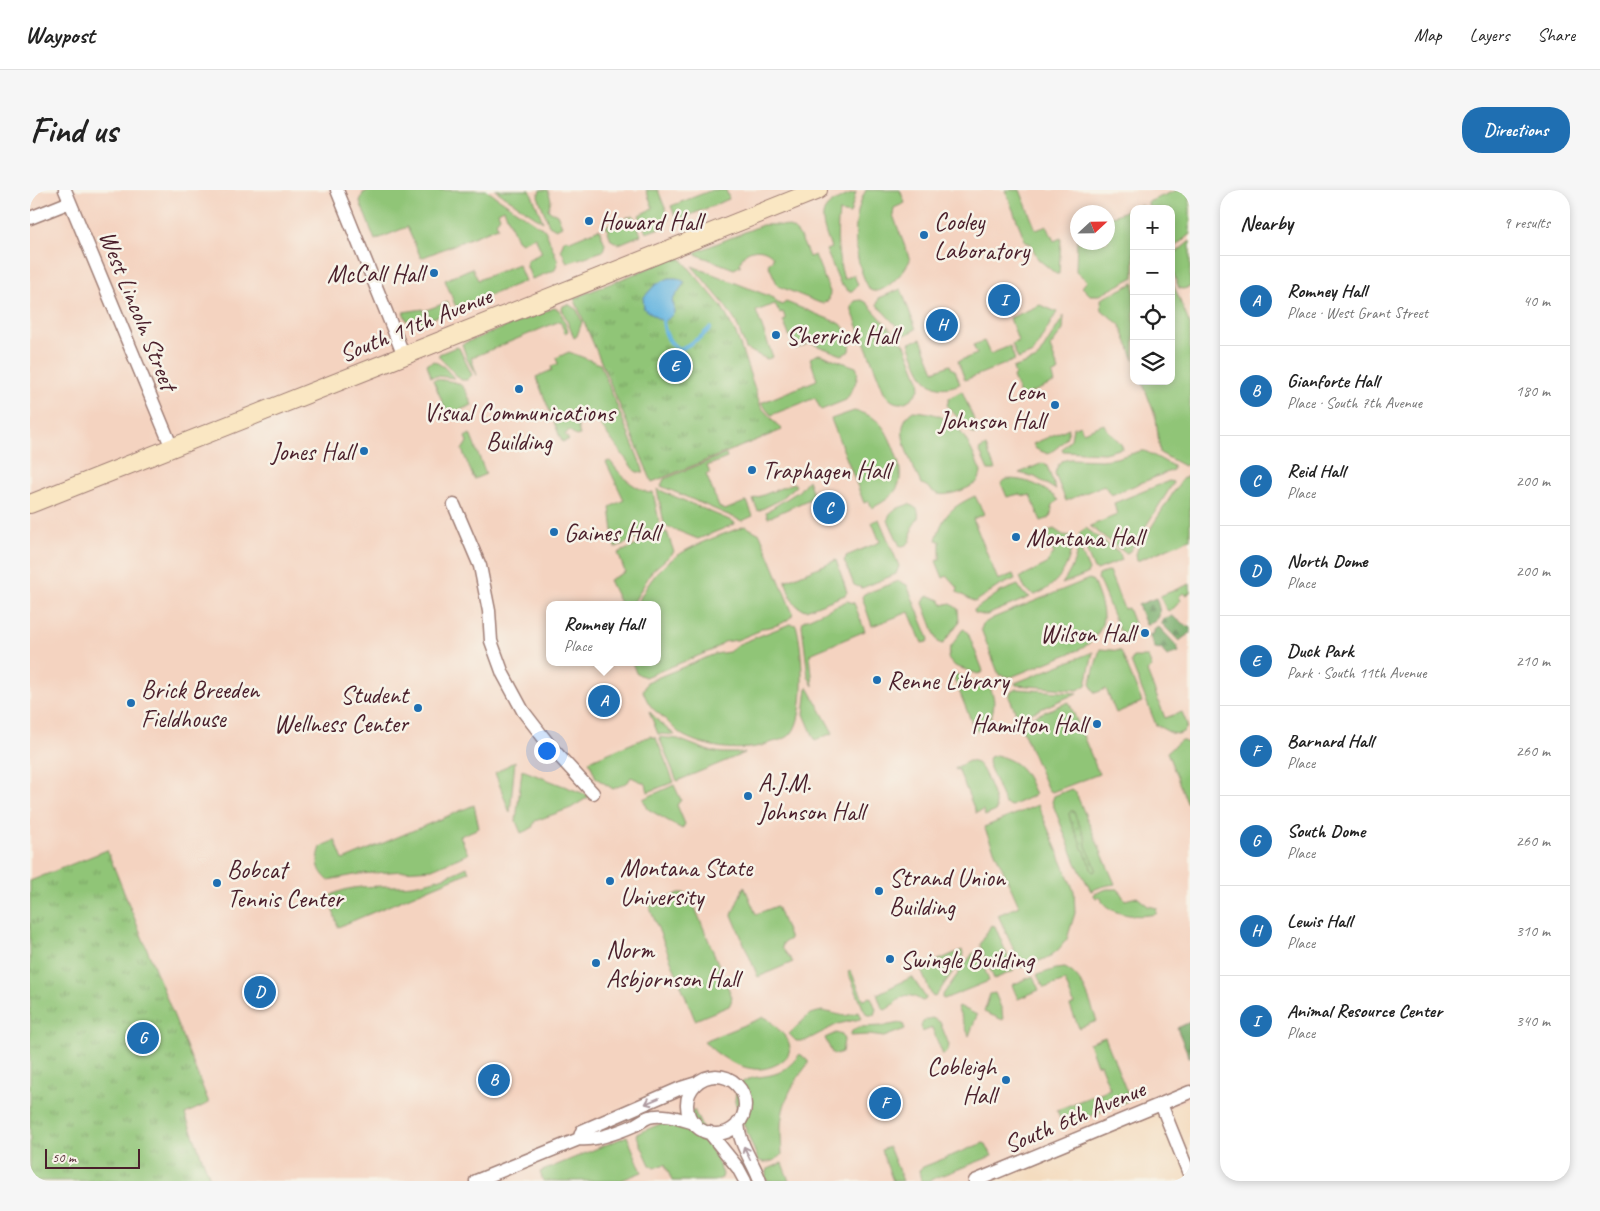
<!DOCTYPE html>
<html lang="en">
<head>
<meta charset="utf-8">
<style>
  :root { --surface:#fff; --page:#f6f6f6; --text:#222; --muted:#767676; --line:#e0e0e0; --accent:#1f6fb2 }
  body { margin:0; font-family:Caveat,sans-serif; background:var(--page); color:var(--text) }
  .controls { position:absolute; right:15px; top:15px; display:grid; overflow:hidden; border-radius:10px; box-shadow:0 2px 8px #0003 }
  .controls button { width:45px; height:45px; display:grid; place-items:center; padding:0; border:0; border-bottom:1px solid var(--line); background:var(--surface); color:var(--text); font:25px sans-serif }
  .compass { position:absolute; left:1040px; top:15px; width:45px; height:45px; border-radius:50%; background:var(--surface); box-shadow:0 2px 8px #0003; rotate:68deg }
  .scale { position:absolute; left:15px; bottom:12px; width:95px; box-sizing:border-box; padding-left:5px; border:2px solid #4a1f2b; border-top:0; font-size:14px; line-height:18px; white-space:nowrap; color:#4a1f2b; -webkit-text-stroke:4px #f7f3e8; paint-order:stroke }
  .you { position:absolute; left:516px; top:560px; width:18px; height:18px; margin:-12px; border:4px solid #fff; border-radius:50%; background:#1a73e8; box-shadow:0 0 0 8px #1a73e833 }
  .badge { display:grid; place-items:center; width:32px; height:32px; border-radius:50%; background:var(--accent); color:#fff; font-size:16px; font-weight:700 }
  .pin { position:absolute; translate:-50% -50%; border:2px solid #fff; box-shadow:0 1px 5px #0006 }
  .popup { position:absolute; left:516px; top:411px; width:115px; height:65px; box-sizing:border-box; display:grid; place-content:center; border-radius:10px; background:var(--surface); filter:drop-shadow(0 1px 4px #0005); font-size:16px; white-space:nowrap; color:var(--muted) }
  .popup b { font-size:19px; color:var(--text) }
  .popup::after { content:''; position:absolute; left:50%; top:100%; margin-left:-10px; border:10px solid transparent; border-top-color:var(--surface) }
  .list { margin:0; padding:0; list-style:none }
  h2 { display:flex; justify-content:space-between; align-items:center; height:65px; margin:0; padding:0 20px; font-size:21px }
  h2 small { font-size:16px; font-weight:400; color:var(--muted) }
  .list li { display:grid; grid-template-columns:32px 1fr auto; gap:15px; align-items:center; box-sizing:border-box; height:90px; padding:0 20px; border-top:1px solid var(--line) }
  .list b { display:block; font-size:19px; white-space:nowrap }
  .list p { margin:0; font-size:16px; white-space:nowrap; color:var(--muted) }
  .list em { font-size:16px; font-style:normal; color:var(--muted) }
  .icon { flex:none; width:28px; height:28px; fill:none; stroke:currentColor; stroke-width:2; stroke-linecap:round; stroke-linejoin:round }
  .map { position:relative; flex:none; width:1160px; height:991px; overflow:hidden; border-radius:20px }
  header { display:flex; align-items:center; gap:30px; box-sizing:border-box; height:70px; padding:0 25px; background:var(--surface); border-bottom:1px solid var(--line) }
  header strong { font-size:24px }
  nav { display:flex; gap:28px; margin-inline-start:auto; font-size:18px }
  .intro { display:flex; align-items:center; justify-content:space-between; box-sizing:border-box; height:120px; padding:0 30px }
  h1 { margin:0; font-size:35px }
  .button { padding:12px 22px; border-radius:20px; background:var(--accent); color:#fff; font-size:18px; font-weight:700 }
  main { display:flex; gap:30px; padding:0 30px }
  aside { flex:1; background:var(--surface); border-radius:20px; box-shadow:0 2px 8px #0003 }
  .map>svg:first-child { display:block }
</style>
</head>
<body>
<header>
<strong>Waypost</strong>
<nav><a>Map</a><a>Layers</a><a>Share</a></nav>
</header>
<div class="intro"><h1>Find us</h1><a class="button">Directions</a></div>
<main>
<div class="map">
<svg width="1160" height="991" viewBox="0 0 1160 991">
  <defs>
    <pattern id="forest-firs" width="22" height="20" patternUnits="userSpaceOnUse" patternTransform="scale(1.25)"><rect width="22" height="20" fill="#74aa68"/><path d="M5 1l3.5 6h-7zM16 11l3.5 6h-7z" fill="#618a56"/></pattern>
    <pattern id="park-tufts" width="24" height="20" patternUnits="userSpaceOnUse" patternTransform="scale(1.25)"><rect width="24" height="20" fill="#90c577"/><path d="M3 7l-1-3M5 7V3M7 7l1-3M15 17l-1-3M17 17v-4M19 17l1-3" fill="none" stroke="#789f62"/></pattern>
    <pattern id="garden-dots" width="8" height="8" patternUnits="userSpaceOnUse" patternTransform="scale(1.25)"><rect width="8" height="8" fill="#90c577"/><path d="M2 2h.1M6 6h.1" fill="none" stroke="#789f62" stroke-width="1.8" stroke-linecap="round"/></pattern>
  </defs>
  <rect width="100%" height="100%" fill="#f7f3e8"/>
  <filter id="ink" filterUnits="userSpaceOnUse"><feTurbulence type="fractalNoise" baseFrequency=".02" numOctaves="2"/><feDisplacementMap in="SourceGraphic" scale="10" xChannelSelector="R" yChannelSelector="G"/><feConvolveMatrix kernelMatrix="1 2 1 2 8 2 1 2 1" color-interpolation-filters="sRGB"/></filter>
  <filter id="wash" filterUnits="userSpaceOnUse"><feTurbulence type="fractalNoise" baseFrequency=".0096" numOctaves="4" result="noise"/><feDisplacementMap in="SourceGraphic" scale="20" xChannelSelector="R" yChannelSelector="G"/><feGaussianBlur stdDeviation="1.12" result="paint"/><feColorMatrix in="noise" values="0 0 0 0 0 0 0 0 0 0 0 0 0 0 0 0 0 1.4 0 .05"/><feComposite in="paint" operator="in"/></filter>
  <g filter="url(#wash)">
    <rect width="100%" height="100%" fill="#f4dcbf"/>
    <!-- built -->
    <path fill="#f4d3c0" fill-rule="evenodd" d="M0,0H1160V909L956,991H0ZM1104,19H1141V191H1104ZM1048,22H1078V52H1048ZM520,415H628V472H520Z"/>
    <!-- grass -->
    <path fill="#90c577" stroke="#6d7251" d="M340,0H456L515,40L528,71L525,80L502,89L497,77V70L512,63L505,47L491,53L487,50L474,19L468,22L470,27L466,32L468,37L391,68L377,37L345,50L330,12L333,3Z
      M465,0H500L513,32Z
      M510,0H518L521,10L518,20L527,24L532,36L526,39L519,35L508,6Z
      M616,0H628L639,28L635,36L616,43L609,25L623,18Z
      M682,0H696L699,9L653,28L645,26L641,16Z
      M836,0H870L875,13L864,18L863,25L880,70C875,81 853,107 840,100C823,72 820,29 836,0Z
      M975,0H990L1006,40L1017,36L1024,51L1031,48L1029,84H1026L1008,69L1000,53H996Z
      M1147,0H1160V44L1141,60V19H1119L1118,12Z
      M826,2L820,24L809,22C806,46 807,67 814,89L824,85L828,95L822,101H818L814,96L811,95L796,60L801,58C786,20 790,16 826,2Z
      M1110,15L1112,16L1114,19H1104V87L1070,105H1060L1052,97L1057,91L1046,81L1047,48L1048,52H1078V28Z
      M603,25L611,45L589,54L581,50L576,36Z
      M732,35C765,34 767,37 779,67L785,65L800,102L799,110L794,113H790L748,96L738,74L742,71L743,67C733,54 710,58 710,76L704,79L665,64L666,62Z
      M569,39L575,54L573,61L537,73L531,59L534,50L538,49L540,51Z
      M1160,51V97L1153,99L1149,98L1141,77V67Z
      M488,74L495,91L429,118L425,115L415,90L442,78L448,90Z
      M662,76L744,108L746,112L752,115L756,112L811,134C816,139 822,154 820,161L812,165L780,153L765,159L753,131L756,130L753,122L750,123L745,114L726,121L743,167L737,169L716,159L706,132L694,114Z
      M1141,89L1160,135V273L1154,276L1130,263L1126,228L1112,191H1141Z
      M1104,93V170L1090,135L1072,120L1071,109Z
      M871,99L886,139L875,145L847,115L849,108Z
      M831,110L836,112L875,155L889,190L890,198C880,214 865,220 854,202L822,121V115L825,111Z
      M418,112L420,121L401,129L396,120Z
      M538,114L547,120L552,132L547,146L544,148L532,119L533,116Z
      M1010,115L1027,122L1003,163L988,169L982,154L988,151L980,128Z
      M524,118L530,120L538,141L535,143L530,131L441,168L447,185H446L437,169L432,154Z
      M393,119L396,131L387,135L384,131H377L373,122Z
      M1034,126L1033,140L1020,157L1029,181L1022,185L1024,193L991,207L983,187L985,185L983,178L1007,169Z
      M891,149L904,181L920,175L922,179L925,180L930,194C895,208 889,179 879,153Z
      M954,151L960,164L980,156L985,170L935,190L928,171L947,164L943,155Z
      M426,157L429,158L442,185L437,190H431L409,167V164Z
      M539,162L570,174L614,282H607L604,280L571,236L566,226L547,234L550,245L546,246L539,240L535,245L539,250L532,252L506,187L522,180L521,177L528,174L526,168Z
      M789,164L826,177C831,186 822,201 816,210L791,220L785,208L741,225L731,213L787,190L780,168Z
      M404,171L414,177L424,188L407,186L401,187L397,174Z
      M406,189C432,193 432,191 442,215L418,225L403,190Z
      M932,201L934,206L950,244H943L917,216L919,208Z
      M824,221C849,226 855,237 864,259C876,289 872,303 842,318L839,311L834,313L801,229Z
      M883,221C927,223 936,246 951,282C951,284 949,289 949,290C943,298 917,307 908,304C901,302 898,295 891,294C883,274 859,237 883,221Z
      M1074,234C1078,244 1089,248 1093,258L1074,263L1033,261L1032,259L1041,249L1043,238L1050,235L1053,242Z
      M1039,238C1038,251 1028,257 1018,264L1006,259L1003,254Z
      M440,244L456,284L444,289L432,260L437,252L435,247Z
      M956,256L965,280H958L949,260Z
      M1111,261H1115L1143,276V280L1081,305L1074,295L1036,311L1025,284L1026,279L1031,271L1040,269L1072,270L1086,268Z
      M696,264L697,268L677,276L680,283L676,284L689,317L695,320L717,311L723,326L712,331L631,296L634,289Z
      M580,271C594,289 598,293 618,303L623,302L630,336L628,339L585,358L580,317L594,310L576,272Z
      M1013,273L1017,276L1026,300L1005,287L989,283Z
      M1158,286L1160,287V349L1107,371L1106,364L1108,358L1152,289Z
      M977,289C998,289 1013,296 1028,310L1023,315L1020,328L1011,331L1000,305L996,306L989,304L977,307L971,293Z
      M778,290L784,307L738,328L736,322L769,301Z
      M1139,291L1143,292L1142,295L1100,361L1097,363L1094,362L1060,336L1087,325L1084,313Z
      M764,293L766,296L750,310L728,321L723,309Z
      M627,299L704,332L705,334L668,349L636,336L634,333Z
      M945,306L954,324L943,329L968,390L983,384L985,389L969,396L945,412L927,402L928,398L917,386L913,388L906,371L910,369V351L906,350C913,325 921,317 945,306Z
      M879,314L887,319C891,328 886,330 882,338C881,347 882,356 870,356L858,330C859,319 870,318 879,314Z
      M849,329L869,376L866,384L832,398L824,395L814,370L816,368V366L850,352L842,332Z
      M715,336L730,344L763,424C757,434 740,438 731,438L729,441L707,450L694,452L683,460L615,487L606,483L602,472H628V415H607C630,363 666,355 715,336Z
      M1056,338L1090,364L1092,370L1067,380L1064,379L1049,343Z
      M1024,339L1033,345L1042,346C1042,372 1030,395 1005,405L995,399L990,387L1017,374L1021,366L1024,364L1015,342Z
      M637,342L644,362L622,381L602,415H591L579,390L595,382L588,363Z
      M1048,354L1059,380L1057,384L1032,394C1041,381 1046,370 1048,354Z
      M806,370L817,402L815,405L776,420C762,418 760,402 755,391Z
      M1079,381L1094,419L1098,418L1106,439L1094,444L1089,440L1068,388L1069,385Z
      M1059,389L1063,391C1074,420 1082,436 1053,458L981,487L969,485L951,439L953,434L963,428Z
      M869,391L877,395L899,449L897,452L892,453L879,422L842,436L832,407L834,404Z
      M1160,394V402L1157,405L1153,403L1149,407L1151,410L1144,418L1138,421L1135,417L1130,406Z
      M988,395L993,403L1000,407L957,425H953L945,423L944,420L970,402Z
      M900,406L910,410L913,415L920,413L928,419L929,432L913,454L909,453L907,450L893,413L896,407Z
      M817,411L824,413L835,441L780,464L783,496L778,486L772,435L773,431Z
      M760,434L766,435C773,457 777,527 761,544C757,549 746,551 740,553C714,563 679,559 654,546C647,542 640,534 634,528C630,524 623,520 620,515C617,511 615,506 613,501L617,492L685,464L699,462L709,454Z
      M934,439L938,443L952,478L953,482L948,484L925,476L918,468L920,458L932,440Z
      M1070,459L1091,461L1112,512L1086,523L1076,499L1065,503L1060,494Z
      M1063,462L1056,495L1048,500L986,495L985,493Z
      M1103,467H1118L1122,477L1117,481L1135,528L1152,522L1157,534L1156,539L1153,542L1148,544L1141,543L1126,535L1101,472Z
      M926,484L960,498C968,513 962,525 956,540L947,541L944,538L925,491L924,486Z
      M777,497L779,499L803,543L785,550L774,524Z
      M986,499L1047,503L997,525H991L986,523L979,507L981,502Z
      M1039,512L1069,584L1022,602L1018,600L992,539L993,534L997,529Z
      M619,521L631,534L645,545L628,544Z
      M620,546L626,548L644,592L618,602L616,594L601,587L598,592L583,599L566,588L559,571Z
      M629,547L648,549L679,561L692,563H715L647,591Z
      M1151,550L1160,554V614L1157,613L1137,562Z
      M966,565C991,572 996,582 1005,605L981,616L975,614L958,573L960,567Z
      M485,571L480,623L465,583Z
      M939,571C941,571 944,572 947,573C955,578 967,612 966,621L955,626L953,620L946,623L928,579L926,580L925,578Z
      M492,580L560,606L541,618L505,631L502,638L491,643L486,631Z
      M644,595L651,610L647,615L655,634L652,639L618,619L613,609Z
      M1041,599L1045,601L1085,694C1077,695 1069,697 1061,701L1046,673L1022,612L1024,606Z
      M444,615L449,638L430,646L438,664L402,679L330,684L298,690C287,680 286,671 291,657L305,650L313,670Z
      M1008,615L1044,701L1045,723L1037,749L1028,760L1019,767L992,778L968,725L989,716L954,637Z
      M437,677L439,682L308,737L299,707C320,692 357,698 382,695C402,692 419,686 437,677Z
      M714,696L726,724L747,716L760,749L753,753L752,758L763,772L728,787L702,725Z
      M1077,699H1088L1095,710L1107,707L1118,716L1127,718L1126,724C1110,727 1087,727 1074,714C1072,712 1072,710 1070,707L1066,708L1063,704Z
      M649,703H654L661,708L702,807L701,812L699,816L665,830L619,716Z
      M961,735L965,736L984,781L964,789L950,755Z
      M932,760L934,766L906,806L904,807L902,806L890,778Z
      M943,763L949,764L959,791L914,809L912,808V806Z
      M1035,778C1055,788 1059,811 1067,831L1049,838L1040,816L1044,814L1035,791L1014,798L1007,785L1026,779Z
      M821,781L833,809L841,807L846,819L844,825H837L833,818L818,782Z
      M1003,786L1009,800L988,809L982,795Z
      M882,787L896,808L895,810L892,811C871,797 870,813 855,820L852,818L847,804Z
      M965,803L972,820L973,830L954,822L960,804Z
      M929,816L947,825L939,846L927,817Z
      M792,821L815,826L829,822L832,828L830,829L808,834L775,851H766L759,844L780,824Z
      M734,827L738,829C744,835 752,842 757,849C769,868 740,881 724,879C706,877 686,865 674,851Z
      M902,828L910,832L919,855L918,860L913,865L902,838L892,842C889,833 894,830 902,828Z
      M870,833L873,834L875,839L854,847L839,845L820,846L822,841L829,837L854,836Z
      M806,843L812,845L814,850L812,862L803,865L795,848Z
      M1075,847L1100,910L1033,937L1027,920L1080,899L1070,874L1067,875L1059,853Z
      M770,864L778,871V874C760,897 750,915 751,946C751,952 752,959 752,965C745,971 736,975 728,970L705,912C706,879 732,892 752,881C759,877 765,870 770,864Z
      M664,920L693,984L692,988L684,991H642L635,974L624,978L620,975L606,944Z
      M597,946L612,982L589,991H513L510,982Z
      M953,953L956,954L962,966L898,991H891L889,980L893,977Z
      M859,957L873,991H863L851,960Z
      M752,973L759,991H737L735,987L738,979Z"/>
    <!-- forest -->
    <path fill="url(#forest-firs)" stroke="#5f644a" d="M1126,408C1131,423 1133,430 1116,435L1108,415Z
      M1142,426L1160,438V443L1149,451L1131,433L1135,428Z
      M1129,437L1147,456L1149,462L1137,466L1131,459L1125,458L1119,445L1124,443V439Z
      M1160,832V869L1147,838Z"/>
    <!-- park -->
    <path fill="url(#park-tufts)" stroke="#6d7251" d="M649,66L692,117L707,146L731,217L752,240L622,292L544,108Z
      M77,660L179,913L155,924L181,991H0V691Z"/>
    <!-- garden -->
    <path fill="url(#garden-dots)" stroke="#6d7251" d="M1042,620L1044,622C1046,631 1053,639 1055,648C1056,649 1056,655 1056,656C1059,664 1064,670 1066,679L1064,682L1062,681C1060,673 1056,669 1055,661L1052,659C1050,647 1040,636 1039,623Z"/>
    <!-- water -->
    <path fill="#66b5e0" stroke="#586a86" d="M639,88H647L655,92L642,111L644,115V123L637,130H630L614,119L613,108L625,95Z"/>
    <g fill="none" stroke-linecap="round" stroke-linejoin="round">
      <!-- stream -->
      <path stroke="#66b5e0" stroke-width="4" d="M633,130C634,143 639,154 650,160L672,146L680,138"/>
    </g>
  </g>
  <g filter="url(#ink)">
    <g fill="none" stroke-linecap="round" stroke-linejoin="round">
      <defs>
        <path id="street" d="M35,0L142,258
          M307,0L374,166
          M0,28L40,12
          M424,315L450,376L459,421L461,451L473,484L493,521L520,556L563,603
          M657 915a29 29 0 1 1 58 0a29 29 0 1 1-58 0Z
          M1131,914L1160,986
          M708,933C709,955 723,971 730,991
          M679,942L708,978L715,991
          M549,949L552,941L651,898L667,893
          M446,991L549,949C566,951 589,942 605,935C609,933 614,929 619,927C634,923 650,929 665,933
          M945,991L1160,902"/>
        <path id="secondary" d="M0,314L353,174L788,0"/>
      </defs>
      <!-- street casing -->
      <use href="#street" stroke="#9f7e75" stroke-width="15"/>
      <!-- secondary casing -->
      <use href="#secondary" stroke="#9f7e75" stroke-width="20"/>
      <!-- street -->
      <use href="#street" stroke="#fff" stroke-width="12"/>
      <!-- secondary -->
      <use href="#secondary" stroke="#fae7c3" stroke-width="18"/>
    </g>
    <!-- one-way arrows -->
    <defs><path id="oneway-shaft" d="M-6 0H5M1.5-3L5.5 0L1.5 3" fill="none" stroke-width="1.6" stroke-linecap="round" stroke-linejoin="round" transform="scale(1.25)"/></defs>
    <g stroke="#ae9aa0">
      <use href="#oneway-shaft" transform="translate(622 911) rotate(157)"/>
      <use href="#oneway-shaft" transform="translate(717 963) rotate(-115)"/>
    </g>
  </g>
  <!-- markers -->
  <g fill="#1f6fb2" stroke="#f7f3e8" stroke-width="2">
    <circle cx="559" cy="31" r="5"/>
    <circle cx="894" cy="45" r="5"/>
    <circle cx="404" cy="83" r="5"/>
    <circle cx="746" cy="145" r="5"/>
    <circle cx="489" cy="199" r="5"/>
    <circle cx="1025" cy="215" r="5"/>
    <circle cx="334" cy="261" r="5"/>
    <circle cx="722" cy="280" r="5"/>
    <circle cx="524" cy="342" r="5"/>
    <circle cx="986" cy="347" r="5"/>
    <circle cx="1115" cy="443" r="5"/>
    <circle cx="847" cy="490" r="5"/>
    <circle cx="101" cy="513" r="5"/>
    <circle cx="388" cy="518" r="5"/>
    <circle cx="1067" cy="534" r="5"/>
    <circle cx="718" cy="606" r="5"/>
    <circle cx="580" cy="691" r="5"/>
    <circle cx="187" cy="693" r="5"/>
    <circle cx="849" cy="701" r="5"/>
    <circle cx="860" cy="769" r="5"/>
    <circle cx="566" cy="773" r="5"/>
    <circle cx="976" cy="890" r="5"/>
  </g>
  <g text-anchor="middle" stroke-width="5" stroke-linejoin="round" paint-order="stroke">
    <!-- poi labels -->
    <g font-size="25" fill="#4a1f2b" stroke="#f7f3e8" text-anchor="start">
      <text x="569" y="40">Howard Hall</text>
      <text x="904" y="40">Cooley<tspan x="904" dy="29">Laboratory</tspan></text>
      <text x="394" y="92" text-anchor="end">McCall Hall</text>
      <text x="756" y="154">Sherrick Hall</text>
      <text x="1015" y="210" text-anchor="end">Leon<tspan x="1015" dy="29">Johnson Hall</tspan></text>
      <text x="489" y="231" text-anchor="middle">Visual Communications<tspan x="489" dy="29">Building</tspan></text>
      <text x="324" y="270" text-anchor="end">Jones Hall</text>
      <text x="732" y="289">Traphagen Hall</text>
      <text x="534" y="351">Gaines Hall</text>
      <text x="996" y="356">Montana Hall</text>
      <text x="1105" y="452" text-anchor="end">Wilson Hall</text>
      <text x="857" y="499">Renne Library</text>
      <text x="111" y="508">Brick Breeden<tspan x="111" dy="29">Fieldhouse</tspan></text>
      <text x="378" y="513" text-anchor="end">Student<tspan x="378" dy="29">Wellness Center</tspan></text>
      <text x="1057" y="543" text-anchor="end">Hamilton Hall</text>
      <text x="728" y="601">A.J.M.<tspan x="728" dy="29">Johnson Hall</tspan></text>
      <text x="590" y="686">Montana State<tspan x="590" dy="29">University</tspan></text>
      <text x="197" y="688">Bobcat<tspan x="197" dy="29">Tennis Center</tspan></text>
      <text x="859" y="696">Strand Union<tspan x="859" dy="29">Building</tspan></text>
      <text x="576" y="768">Norm<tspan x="576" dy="29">Asbjornson Hall</tspan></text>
      <text x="870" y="778">Swingle Building</text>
      <text x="966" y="885" text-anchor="end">Cobleigh<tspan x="966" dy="29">Hall</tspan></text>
    </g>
    <!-- street labels -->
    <g font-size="25" fill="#4a1f2b" stroke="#f7f3e8">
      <text transform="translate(109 120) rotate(68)" y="9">West Lincoln Street</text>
      <text transform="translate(385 134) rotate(-22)" y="9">South 11th Avenue</text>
      <text transform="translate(1044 926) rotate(-23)" y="9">South 6th Avenue</text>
    </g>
  </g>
</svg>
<div class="controls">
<button>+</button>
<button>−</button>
<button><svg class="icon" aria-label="locate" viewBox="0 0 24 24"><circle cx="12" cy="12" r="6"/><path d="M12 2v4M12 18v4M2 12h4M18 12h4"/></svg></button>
<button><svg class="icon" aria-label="layers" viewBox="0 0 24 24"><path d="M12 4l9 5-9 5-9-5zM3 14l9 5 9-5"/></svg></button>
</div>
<svg class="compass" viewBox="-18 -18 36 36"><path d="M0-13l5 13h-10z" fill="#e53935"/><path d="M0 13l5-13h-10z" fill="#767676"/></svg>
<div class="scale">50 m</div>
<div class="you"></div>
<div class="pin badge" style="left:574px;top:511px">A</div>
<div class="popup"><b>Romney Hall</b>Place</div>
<div class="pin badge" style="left:464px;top:890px">B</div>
<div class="pin badge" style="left:799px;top:318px">C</div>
<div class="pin badge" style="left:230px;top:802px">D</div>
<div class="pin badge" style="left:645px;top:176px">E</div>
<div class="pin badge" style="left:855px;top:913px">F</div>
<div class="pin badge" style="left:113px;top:848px">G</div>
<div class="pin badge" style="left:912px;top:135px">H</div>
<div class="pin badge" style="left:974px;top:110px">I</div>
</div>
<aside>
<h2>Nearby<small>9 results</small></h2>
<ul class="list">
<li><span class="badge">A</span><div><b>Romney Hall</b><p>Place · West Grant Street</p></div><em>40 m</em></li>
<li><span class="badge">B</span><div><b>Gianforte Hall</b><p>Place · South 7th Avenue</p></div><em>180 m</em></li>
<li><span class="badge">C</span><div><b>Reid Hall</b><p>Place</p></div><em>200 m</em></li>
<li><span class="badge">D</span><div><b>North Dome</b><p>Place</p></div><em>200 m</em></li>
<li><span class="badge">E</span><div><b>Duck Park</b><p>Park · South 11th Avenue</p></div><em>210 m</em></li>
<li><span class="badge">F</span><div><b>Barnard Hall</b><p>Place</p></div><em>260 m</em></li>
<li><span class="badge">G</span><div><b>South Dome</b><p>Place</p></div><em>260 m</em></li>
<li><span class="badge">H</span><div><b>Lewis Hall</b><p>Place</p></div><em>310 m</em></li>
<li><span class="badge">I</span><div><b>Animal Resource Center</b><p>Place</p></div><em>340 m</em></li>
</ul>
</aside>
</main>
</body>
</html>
